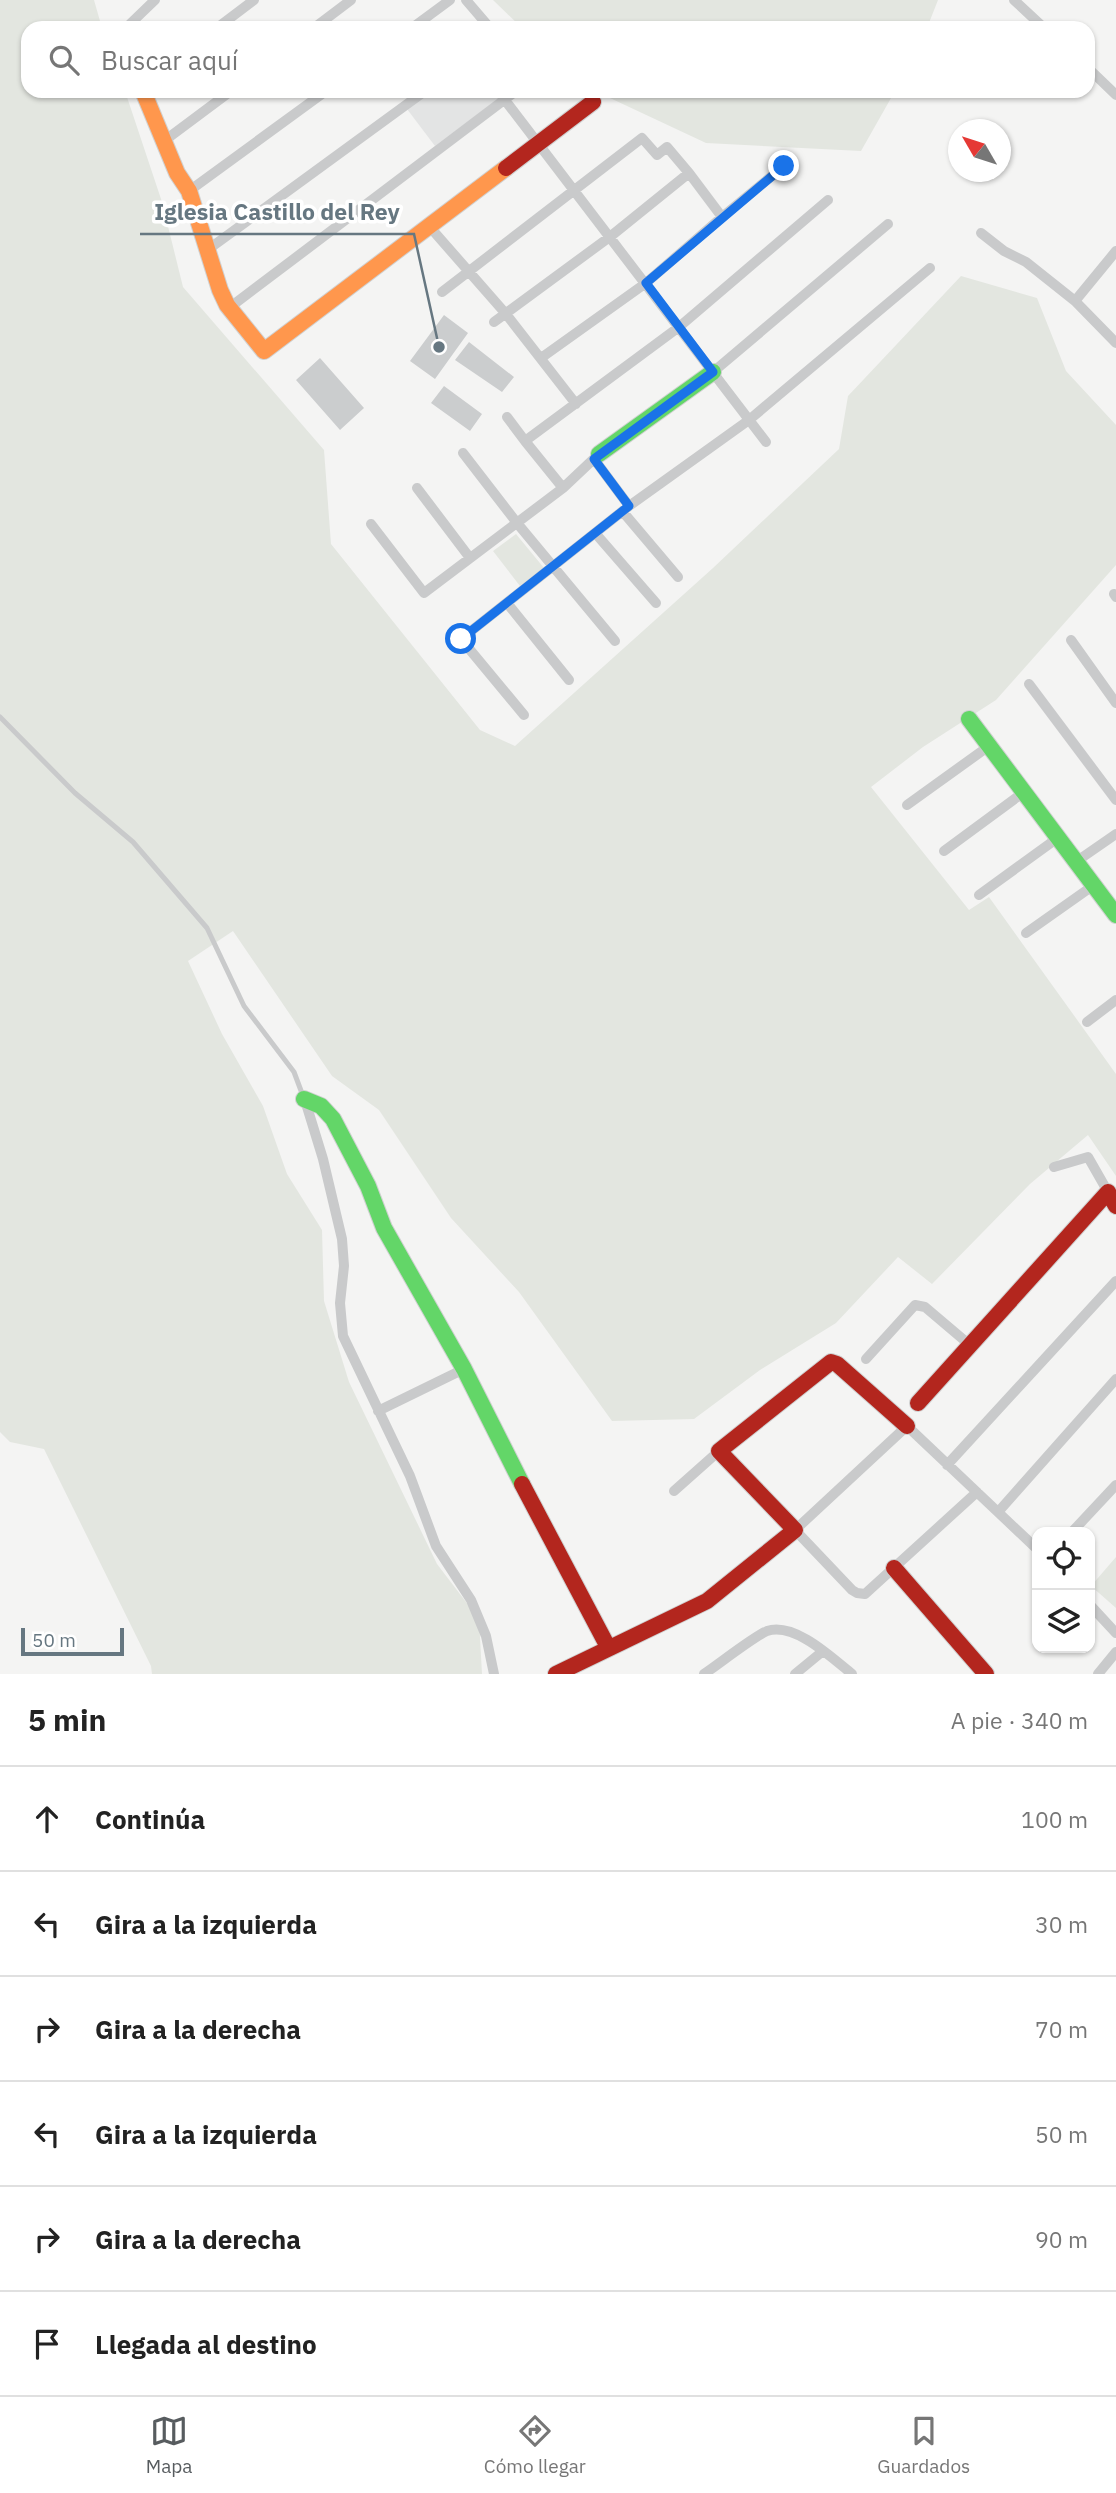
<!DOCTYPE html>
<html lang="es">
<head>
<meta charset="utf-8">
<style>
  :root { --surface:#fff; --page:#f6f6f6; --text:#222; --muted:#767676; --line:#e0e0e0; --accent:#575c5f }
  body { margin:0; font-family:"IBM Plex Sans",sans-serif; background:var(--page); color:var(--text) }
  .controls { position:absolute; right:21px; bottom:21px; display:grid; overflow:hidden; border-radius:14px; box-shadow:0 2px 5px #0004 }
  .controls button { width:63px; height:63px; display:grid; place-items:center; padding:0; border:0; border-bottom:2px solid var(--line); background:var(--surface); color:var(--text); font:35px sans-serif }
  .compass { position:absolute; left:948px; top:119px; width:63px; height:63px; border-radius:50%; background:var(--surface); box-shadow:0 2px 5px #0004; rotate:309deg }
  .scale { position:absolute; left:21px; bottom:18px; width:103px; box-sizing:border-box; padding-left:7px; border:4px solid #667781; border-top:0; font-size:19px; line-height:24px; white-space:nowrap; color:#667781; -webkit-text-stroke:5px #fff; paint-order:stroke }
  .stop { position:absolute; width:21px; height:21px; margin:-16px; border:5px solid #1a73e8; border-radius:50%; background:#fff }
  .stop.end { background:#1a73e8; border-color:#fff; box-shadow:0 2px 7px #0008 }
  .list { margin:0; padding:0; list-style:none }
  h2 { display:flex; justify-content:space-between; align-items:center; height:91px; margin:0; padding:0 28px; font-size:30px }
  h2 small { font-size:23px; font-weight:400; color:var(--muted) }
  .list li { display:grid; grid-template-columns:46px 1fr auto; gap:21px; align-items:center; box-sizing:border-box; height:105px; padding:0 28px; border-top:2px solid var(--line) }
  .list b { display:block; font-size:26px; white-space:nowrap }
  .list em { font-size:23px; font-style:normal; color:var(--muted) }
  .icon { flex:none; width:38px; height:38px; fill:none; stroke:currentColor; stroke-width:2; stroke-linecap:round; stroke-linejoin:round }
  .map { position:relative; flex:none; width:1116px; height:1674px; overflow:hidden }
  .search { position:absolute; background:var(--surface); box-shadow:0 2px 5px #0004; left:21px; right:21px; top:21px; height:77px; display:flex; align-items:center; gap:18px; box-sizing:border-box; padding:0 24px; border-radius:21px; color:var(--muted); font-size:26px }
  .sheet { height:721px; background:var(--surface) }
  nav { display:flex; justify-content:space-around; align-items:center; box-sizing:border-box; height:98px; border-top:2px solid var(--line); background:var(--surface); font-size:19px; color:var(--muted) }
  nav a { display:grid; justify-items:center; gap:4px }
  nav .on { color:var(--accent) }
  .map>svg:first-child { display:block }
</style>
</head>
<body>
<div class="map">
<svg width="1116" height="1674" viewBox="0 0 1116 1674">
  <rect width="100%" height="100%" fill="#f4f4f3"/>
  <!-- built -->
  <path fill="#e3e4e4" d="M431,91H493L498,99L435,146L407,109Z"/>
  <!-- green -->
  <path fill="#e3e6e0" d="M0,0H94L102,28H28V91H125L162,202L183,287L324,450L331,544L480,730L515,746L713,568L839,449L848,396L961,276L1037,298L1066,371L1116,425V565L996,700L923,747L871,787L969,910L989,897L1116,1074V1176L1088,1135L1030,1184L932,1284L898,1257L836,1323L760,1370L694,1419L612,1421L519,1292L451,1218L379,1110L332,1076L233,931L188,961L222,1034L263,1106L287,1174L322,1230L324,1301L349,1382L437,1564L479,1619L482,1674H152L151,1666L44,1449L10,1442L0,1432Z
    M493,0H938L927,28H522Z
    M595,91H895L861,151L706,143Z
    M516,534L544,568L520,586L493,551Z
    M1116,1557V1608L1091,1586Z"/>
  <!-- building -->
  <path fill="#cbcdce" d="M444,315L468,333L435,379L410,361Z
    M469,342L514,377L502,392L455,360Z
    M320,358L364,408L340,430L296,380Z
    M444,386L482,414L470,431L431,403Z"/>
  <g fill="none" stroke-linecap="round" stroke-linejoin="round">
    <defs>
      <path id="fast" d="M599,454L713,372
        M969,719L1116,915
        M304,1099L321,1106L333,1119L368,1186L384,1228L464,1369L522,1484"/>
      <path id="slow" d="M143,91L177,173L189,191L220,290L227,305L264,351L506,168"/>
      <path id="jam" d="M506,168L593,102
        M918,1403L1108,1192L1116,1206
        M522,1484L608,1647
        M894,1568L986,1674
        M556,1674L707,1601L795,1530L719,1451L831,1362L837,1364L907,1426"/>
    </defs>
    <!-- fast casing -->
    <use href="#fast" stroke="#d0d1d1" stroke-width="18"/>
    <!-- slow casing -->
    <use href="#slow" stroke="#d0d1d1" stroke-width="18"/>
    <!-- jam casing -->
    <use href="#jam" stroke="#d0d1d1" stroke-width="18"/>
    <!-- lane -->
    <path stroke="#c9cacb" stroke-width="5" d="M0,717L75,793L133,842L207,928L244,1006L294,1072L303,1096"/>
    <!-- street -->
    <path stroke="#c9cacb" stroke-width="10" d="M466,0L490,28
      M1014,0L1044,28
      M130,28V24L155,0
      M217,28L254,0
      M314,28L351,0
      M412,28L450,0
      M1088,68L1116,95
      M498,91L766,442
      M164,141L231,91
      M189,191L326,91
      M429,226L506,314L576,404
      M981,233L1004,251L1026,262L1075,301
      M206,251L425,91
      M1116,251L1075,301L1116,343
      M442,292L642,138L657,155L667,147L689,173
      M229,308L516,91
      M494,322L611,236L689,173L722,217L784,166
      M541,358L646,283L722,217
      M713,372L888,224
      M507,417L525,441
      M463,453L517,523L615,641
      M594,459L629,506
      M417,488L470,558
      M563,488L599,454
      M623,512L678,577
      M371,524L424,593L563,488L525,441L679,327L828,200
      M596,534L656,603
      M1114,594L1116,597
      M507,603L569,680
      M1071,640L1116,703
      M1029,684L1116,800
      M524,715L461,639L629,506L749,420L930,268
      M907,805L989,746
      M944,851L1024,792
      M1077,861L1116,834
      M979,895L1059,837
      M1026,933L1094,885
      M1087,1022L1116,1000
      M304,1097L323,1159L342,1239L344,1266L340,1303L343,1336L410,1476L436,1546L471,1600L486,1636L494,1674
      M1054,1167L1088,1157L1108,1192
      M866,1359L915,1305L925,1307L971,1346
      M378,1411L464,1369
      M947,1465L1116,1281
      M674,1491L719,1451
      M977,1492L865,1594L857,1593L852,1590L795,1530L907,1426L1037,1549
      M999,1511L1116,1379
      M1072,1532L1116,1485
      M1090,1605L1116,1633
      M704,1674C719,1664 753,1637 767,1631C795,1622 832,1658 852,1674
      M795,1674L823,1651
      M1098,1674L1116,1652"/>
    <!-- fast -->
    <use href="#fast" stroke="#63d668" stroke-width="16"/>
    <!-- slow -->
    <use href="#slow" stroke="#ff974d" stroke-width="16"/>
    <!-- jam -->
    <use href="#jam" stroke="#b3261e" stroke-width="16"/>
  </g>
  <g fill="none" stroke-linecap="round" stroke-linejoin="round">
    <!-- route -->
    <path stroke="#1a73e8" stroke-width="9" d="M461,639L629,506L594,459L713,372L646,283L784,166"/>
  </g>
  <!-- callouts -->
  <path fill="none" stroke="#667781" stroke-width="2.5" d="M439 347L414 234H140"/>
  <circle fill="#667781" stroke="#fff" stroke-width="2.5" cx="439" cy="347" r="7"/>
  <g font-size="23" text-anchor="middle" font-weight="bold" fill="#667781" stroke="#fff" stroke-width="7" stroke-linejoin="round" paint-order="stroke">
    <text x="277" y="220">Iglesia Castillo del Rey</text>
  </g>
</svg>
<div class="controls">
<button><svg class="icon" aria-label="locate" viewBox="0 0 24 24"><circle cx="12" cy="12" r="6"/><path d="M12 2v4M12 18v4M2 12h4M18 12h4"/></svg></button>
<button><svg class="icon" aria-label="layers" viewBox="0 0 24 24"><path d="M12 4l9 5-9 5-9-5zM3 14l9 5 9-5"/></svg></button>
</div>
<svg class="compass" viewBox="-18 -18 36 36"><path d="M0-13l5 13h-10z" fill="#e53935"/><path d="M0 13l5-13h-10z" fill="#767676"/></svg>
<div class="scale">50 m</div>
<div class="stop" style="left:461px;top:639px"></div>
<div class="stop end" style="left:784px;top:166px"></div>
<div class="search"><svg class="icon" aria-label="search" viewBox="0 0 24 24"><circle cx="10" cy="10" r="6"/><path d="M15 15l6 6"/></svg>Buscar aquí</div>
</div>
<section class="sheet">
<h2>5 min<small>A pie · 340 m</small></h2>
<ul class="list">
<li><svg class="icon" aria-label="ahead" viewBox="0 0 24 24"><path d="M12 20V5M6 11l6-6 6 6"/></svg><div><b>Continúa</b></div><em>100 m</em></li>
<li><svg class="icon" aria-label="left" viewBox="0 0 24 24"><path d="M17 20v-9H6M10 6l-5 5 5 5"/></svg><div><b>Gira a la izquierda</b></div><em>30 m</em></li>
<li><svg class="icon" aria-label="right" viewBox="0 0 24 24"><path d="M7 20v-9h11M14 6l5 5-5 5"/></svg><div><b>Gira a la derecha</b></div><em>70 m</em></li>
<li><svg class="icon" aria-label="left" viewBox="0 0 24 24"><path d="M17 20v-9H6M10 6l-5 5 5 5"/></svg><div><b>Gira a la izquierda</b></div><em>50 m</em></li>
<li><svg class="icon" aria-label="right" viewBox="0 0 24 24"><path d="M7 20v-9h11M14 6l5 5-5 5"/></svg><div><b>Gira a la derecha</b></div><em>90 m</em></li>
<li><svg class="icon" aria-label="arrive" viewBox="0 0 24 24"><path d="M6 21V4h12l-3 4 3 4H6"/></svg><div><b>Llegada al destino</b></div></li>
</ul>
</section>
<nav>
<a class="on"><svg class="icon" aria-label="map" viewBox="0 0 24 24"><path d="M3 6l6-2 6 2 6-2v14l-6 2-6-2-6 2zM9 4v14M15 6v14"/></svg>Mapa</a>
<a><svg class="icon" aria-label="directions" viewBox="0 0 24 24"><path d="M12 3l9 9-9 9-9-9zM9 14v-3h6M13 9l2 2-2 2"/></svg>Cómo llegar</a>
<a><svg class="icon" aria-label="saved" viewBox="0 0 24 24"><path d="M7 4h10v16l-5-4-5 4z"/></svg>Guardados</a>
</nav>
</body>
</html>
